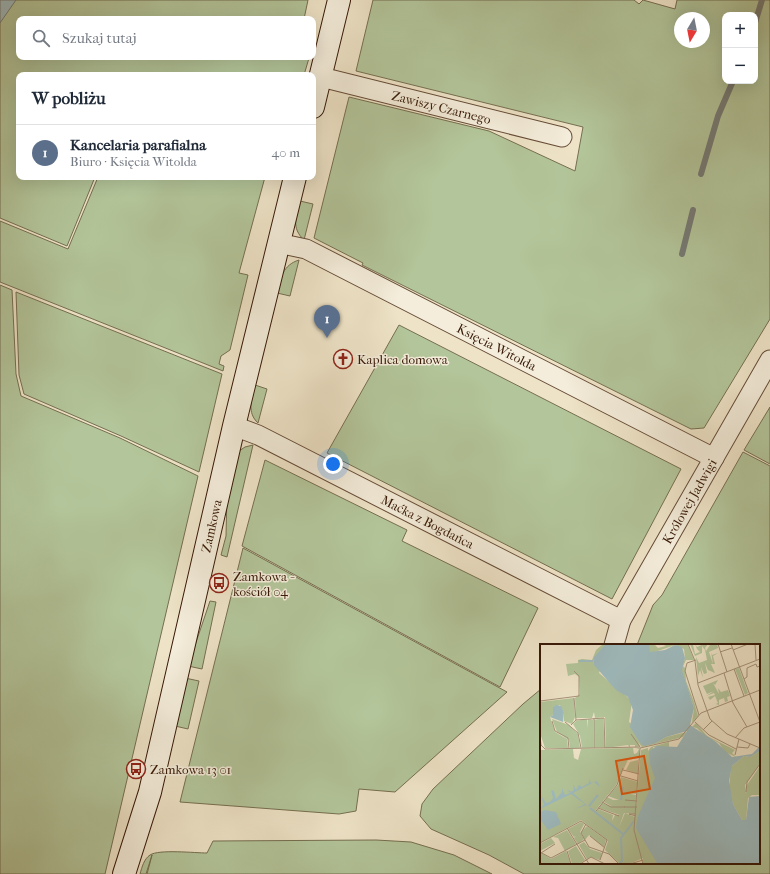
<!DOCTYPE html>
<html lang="pl">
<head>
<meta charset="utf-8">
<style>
  :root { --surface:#fff; --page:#f2f2f3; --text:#1f2937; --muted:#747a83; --line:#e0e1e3; --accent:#0b8043 }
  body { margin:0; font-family:"IM FELL French Canon",serif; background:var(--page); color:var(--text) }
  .controls { position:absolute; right:12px; top:12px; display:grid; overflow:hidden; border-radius:8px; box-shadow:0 4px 16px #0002 }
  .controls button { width:36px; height:36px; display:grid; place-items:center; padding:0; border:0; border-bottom:1px solid var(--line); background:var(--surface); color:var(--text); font:20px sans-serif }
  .compass { position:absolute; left:674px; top:12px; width:36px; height:36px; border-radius:50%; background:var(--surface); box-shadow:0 4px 16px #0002; rotate:190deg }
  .you { position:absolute; left:333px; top:464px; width:14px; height:14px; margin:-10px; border:3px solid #fff; border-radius:50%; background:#1a73e8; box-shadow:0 0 0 6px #1a73e833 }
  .badge { display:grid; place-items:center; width:26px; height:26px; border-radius:50%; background:var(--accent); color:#fff; font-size:13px; font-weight:700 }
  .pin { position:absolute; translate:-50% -33px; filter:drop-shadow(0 1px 2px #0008) }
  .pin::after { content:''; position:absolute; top:21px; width:14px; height:12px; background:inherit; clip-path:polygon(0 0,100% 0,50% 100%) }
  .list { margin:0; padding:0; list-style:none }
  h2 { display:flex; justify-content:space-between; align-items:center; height:52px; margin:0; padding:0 16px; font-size:17px }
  h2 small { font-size:13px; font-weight:400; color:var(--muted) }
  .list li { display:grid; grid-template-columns:26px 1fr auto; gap:12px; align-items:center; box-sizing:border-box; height:56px; padding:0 16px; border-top:1px solid var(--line) }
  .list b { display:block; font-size:15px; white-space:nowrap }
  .list p { margin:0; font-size:13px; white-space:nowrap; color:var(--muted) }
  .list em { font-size:13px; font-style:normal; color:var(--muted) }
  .icon { flex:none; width:22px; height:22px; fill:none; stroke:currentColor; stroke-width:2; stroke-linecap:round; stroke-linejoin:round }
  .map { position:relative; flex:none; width:770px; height:874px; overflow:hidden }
  .search { position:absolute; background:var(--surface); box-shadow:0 4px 16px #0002; left:16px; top:16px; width:300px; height:44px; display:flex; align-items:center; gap:10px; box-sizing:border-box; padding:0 14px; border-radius:8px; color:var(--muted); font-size:15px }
  .panel { position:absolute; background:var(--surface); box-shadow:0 4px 16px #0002; left:16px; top:72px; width:300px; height:108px; border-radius:8px }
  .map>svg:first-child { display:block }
</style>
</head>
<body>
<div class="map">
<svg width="770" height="874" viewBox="0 0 770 874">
  <rect width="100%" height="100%" fill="#eee3c7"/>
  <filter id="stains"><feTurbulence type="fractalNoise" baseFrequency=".005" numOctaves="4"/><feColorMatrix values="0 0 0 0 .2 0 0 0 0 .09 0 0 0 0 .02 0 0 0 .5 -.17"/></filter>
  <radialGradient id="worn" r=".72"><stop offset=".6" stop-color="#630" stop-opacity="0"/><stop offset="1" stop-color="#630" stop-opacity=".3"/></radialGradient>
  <!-- green -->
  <path fill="#b3c59a" stroke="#756e50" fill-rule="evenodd" d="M0,0H308L304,19H19V57L309,58L304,75H19V177H95L67,246L0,218Z
    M373,0H634L639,4L643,0L675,9L677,0H770V319L704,428L691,429L362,265L363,263L314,238L349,97L489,131L575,171L583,127L356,71ZM725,15H755V81H725ZM680,18H704V42H680Z
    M98,177H265L239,273L248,275L230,350L221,356L219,364L224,366L223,371L0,282V221L68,249Z
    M300,201L313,204L304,240C291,228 296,216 300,201Z
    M299,260L290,296L277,293C280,278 283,265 299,260Z
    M0,285L12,290L16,374L21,396L120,438L198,476L105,874H0Z
    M16,292L222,374L199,472L121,436L24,394L19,375Z
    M399,325L681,469L612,599L327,453Z
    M255,385L267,389L258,423C247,413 251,399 255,385Z
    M770,407V464L744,450Z
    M253,445L227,557L221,555L226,536L227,494L239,451L245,447Z
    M743,452L770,466V874H524L489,855L431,829L420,816L422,804L433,789L523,704L541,689V863H759V645H637L653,605L662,595Z
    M265,460L407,530L402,541L538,608L500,687L242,546Z
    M243,548L507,692L395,792L359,789L356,811L339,814L180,802Z
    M210,601L216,602L202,669L188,666Z
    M185,678L199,681L188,729L175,726Z
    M376,840L411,842L454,855L492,874H147L152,855L146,874H140C142,867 144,859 150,855C159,849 195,853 207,853L213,841Z"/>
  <!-- water -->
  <path fill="#9ebbbf" stroke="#757a75" d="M0,0H16L0,23Z"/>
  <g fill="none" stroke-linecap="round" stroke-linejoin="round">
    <!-- stream -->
    <path stroke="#757a75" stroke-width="6" d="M755,23L762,0
      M701,174L718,116L733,81
      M682,254L693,210"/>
    <defs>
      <g id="street">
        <path id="s1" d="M321,77L562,137"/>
        <path id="s2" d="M278,243L306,249L714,458"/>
        <path id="s3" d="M234,426L258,435L621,620"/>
        <path id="s4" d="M614,645L621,620L770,360"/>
      </g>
      <g id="secondary">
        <path d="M313,107L339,0"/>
        <path id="s5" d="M124,874L150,792L234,426L295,177"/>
      </g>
    </defs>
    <!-- street casing -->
    <use href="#street" stroke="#654b36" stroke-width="21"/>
    <!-- secondary casing -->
    <use href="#secondary" stroke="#371806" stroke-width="24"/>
    <!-- street -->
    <use href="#street" stroke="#f4eddb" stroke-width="19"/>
    <!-- secondary -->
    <use href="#secondary" stroke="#f4eddb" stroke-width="22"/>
  </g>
  <!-- icons -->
  <defs>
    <symbol id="church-ring" viewBox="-11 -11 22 22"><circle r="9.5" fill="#f4eddb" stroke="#8f2418" stroke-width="1.5"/><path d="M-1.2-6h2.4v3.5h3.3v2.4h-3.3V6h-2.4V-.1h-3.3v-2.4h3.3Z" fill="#8f2418"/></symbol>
    <symbol id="bus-ring" viewBox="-11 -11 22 22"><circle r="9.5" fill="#f4eddb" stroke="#8f2418" stroke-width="1.5"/><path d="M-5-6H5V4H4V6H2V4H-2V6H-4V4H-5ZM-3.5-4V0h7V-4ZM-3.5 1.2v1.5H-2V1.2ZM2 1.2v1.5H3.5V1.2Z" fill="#8f2418"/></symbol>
  </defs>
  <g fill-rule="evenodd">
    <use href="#church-ring" x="332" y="348" width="22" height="22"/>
    <use href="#bus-ring" x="208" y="572" width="22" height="22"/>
    <use href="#bus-ring" x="125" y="758" width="22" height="22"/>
  </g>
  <g text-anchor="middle" stroke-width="3" stroke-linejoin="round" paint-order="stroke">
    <!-- street labels -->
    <g font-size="13" fill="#371806" stroke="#f4eddb">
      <text dy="5" stroke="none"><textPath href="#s1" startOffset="124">Zawiszy Czarnego</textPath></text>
      <text dy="5" stroke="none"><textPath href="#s2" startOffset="243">Księcia Witolda</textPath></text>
      <text dy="5" stroke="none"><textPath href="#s4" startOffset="163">Królowej Jadwigi</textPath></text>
      <text dy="5" stroke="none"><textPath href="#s3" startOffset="216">Maćka z Bogdańca</textPath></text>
      <text dy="5" stroke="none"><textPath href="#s5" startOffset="359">Zamkowa</textPath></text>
    </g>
    <!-- poi labels -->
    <g font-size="13" fill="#371806" stroke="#f4eddb" text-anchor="start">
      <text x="357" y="364">Kaplica domowa</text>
      <text x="233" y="581">Zamkowa -<tspan x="233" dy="15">kościół 04</tspan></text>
      <text x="150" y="774">Zamkowa 13 01</text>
    </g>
  </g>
  <!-- overview -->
  <g transform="translate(540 644)">
    <rect width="220" height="220" fill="#eee3c7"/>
    <path d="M63,0H68L59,29L92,57L89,78L116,99L126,93L147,88L143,93L102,103L98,98L100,102L95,103V101H90V104L88,101L66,104L65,73L55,74L54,68L52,74H36L35,54L40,50L39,33L35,30L28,32L26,20L38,19V16L42,15L52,16L56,6ZM107,0H114L118,4L126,2L121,0H148L154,16H146L143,22L145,24V21L146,37L154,58L158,72L152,79L154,64L142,27V24L145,14L144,5L135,1L109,10ZM150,0L153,1L155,10L160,8L157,5L155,0L157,3L164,0H168L165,4L166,7L170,1L177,0L178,4L169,8L173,20L171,8L172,11L178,9L173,12L175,20H171L175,29L168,26L165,19L167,29L164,30L161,23L163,34L160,26L158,32L156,13L159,19L167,16L165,6L162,2V9L155,12ZM199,24L208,49L205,51L195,25ZM178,36L175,41L173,39L179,50L178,44L181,48L188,46L190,52L187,53L188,57L185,58L184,54L179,56V61L176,60L178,59L175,52L170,56L168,53L175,51L174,49L166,52L174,47L167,50L163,42ZM34,54L35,73L32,80L24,77V68L20,61L13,63L14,70L10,73L15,88L27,95L28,104H5L0,89V58ZM63,74L65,103L54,104V76ZM12,75L29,81L38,90L40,104H30L29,96L17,88ZM47,75V84L48,75L53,76V104H42L40,92L33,80L36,77ZM156,79L167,92L195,106L192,109L196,113L185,108L179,99L165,92L157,84L152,83ZM129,98V104L113,103L116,129L115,215L121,220H103V214L89,220H80L65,206L68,197L41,176L0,199V106L33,105L34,114L38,116L41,105L93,104L94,110L97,109L99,105L96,104H99V114L88,116L76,141L55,167L58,165L73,171L72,177L75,171H80L59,164L62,159L73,163L64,158L67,153L73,156H79L68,152L78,141L81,133L98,138L96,150L85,149L96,151L95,170L84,169L79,183L85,169L95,173L101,106L108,104V107L111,103ZM220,107V120L205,141L206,150L207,141L220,122V151H212L208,154L206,176H202L193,160L189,144L191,123L204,112L210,113ZM98,116V130L86,126L90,118ZM41,178L44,180L40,188L44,195L38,200L34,194L36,192L34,193L28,185ZM47,182L66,196L64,203L49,191L45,196L41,188ZM27,186L36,200L25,207L18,194L13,193ZM11,194L15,199L0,207V200ZM44,198L50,205L62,209L60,216L51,213L47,215L39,201ZM36,202L45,216L39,220H32L28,207ZM26,207L31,220H0V208L11,215Z" fill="#b3c59a"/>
    <path d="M66,0H109L110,8L125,6L135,1L142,3L145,14L142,26L154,64L150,81L176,98L192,113L212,110L220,102V107L210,113L204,112L192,122L189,137L193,160L202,176H206L209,153L220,152V220L117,219L96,184L98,172L115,134L110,120L109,107L117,102L137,103L147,87L126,93L116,99L104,102L101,100L90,83L93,66L88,53L76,46L54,21V13ZM17,61L21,62L24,68L23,78L10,73L13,71V63ZM49,135L51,139L57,137L60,143L54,138L33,149L50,164L46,161L35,165L45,160L31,150L0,165L4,161L1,152L6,159L10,158L13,154L11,146L14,147L16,155L22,148V144L25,151L30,149L27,145L31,148L34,146L33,140L36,146L39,141L42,143L49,139ZM4,166L16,168L21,180L8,186L0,175V169Z" fill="#9ebbbf"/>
    <path fill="none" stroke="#9ebbbf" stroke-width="2" d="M39,17H53M81,156L83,143M49,162L58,151M50,164L83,190M80,219L82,217L81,194L94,177"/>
    <path fill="none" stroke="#a5927a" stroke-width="1" d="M148,0L155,17L158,41L170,75L187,90L220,104M178,0L187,28M191,0L220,78M215,0L216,16M193,6L208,0M180,8L192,4M156,16L147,19L145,27L159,71M194,25L204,52M184,29L193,59L207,83M204,35L207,33V24L216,20L217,23L220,22M158,39L220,15M34,54L36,76M0,57L39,52V32L34,27M54,74V104M12,77L15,87L28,94L29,105M25,78L38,89L41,104M155,78L169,91L196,105M31,81L36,76L64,74L65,104M163,86L172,77M91,90L100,103M0,92L1,101L5,105L100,103M195,94L204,84L220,78M197,103L208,104L210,100M100,104L139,95L161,69L220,46M100,104L94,186L103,220M195,111L199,95M83,126L99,130M81,132L98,137M206,148L207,138L220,120M85,156L97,157M62,158L71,163H85M84,163H97M58,164L79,172M56,167L77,141L83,124M96,172L89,170H96M46,180L41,189L49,203L69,210L79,220M27,184L49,220M50,192L65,204M0,199L41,177L67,196L60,216M27,207L31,220M0,208L11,214L45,196M1,209L15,200M40,220L51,213L65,220M90,220L103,216"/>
    <path fill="#df560c" fill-opacity="0.15" stroke="#df560c" stroke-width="2" d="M104,112L110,145L82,150L76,117Z"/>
    <rect width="220" height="220" fill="none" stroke="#371806" stroke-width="2"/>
  </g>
  <rect width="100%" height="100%" filter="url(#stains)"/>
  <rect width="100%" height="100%" fill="url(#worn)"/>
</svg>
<div class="controls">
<button>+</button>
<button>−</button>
</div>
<svg class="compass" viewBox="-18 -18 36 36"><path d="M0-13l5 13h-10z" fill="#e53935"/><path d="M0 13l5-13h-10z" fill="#747a83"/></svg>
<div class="you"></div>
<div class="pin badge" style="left:327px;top:338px;background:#5c6f8a">1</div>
<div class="search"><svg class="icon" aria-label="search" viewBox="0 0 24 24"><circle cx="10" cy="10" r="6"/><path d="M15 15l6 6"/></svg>Szukaj tutaj</div>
<section class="panel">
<h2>W pobliżu<small></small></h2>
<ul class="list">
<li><span class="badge" style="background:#5c6f8a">1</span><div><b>Kancelaria parafialna</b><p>Biuro · Księcia Witolda</p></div><em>40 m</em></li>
</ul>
</section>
</div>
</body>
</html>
